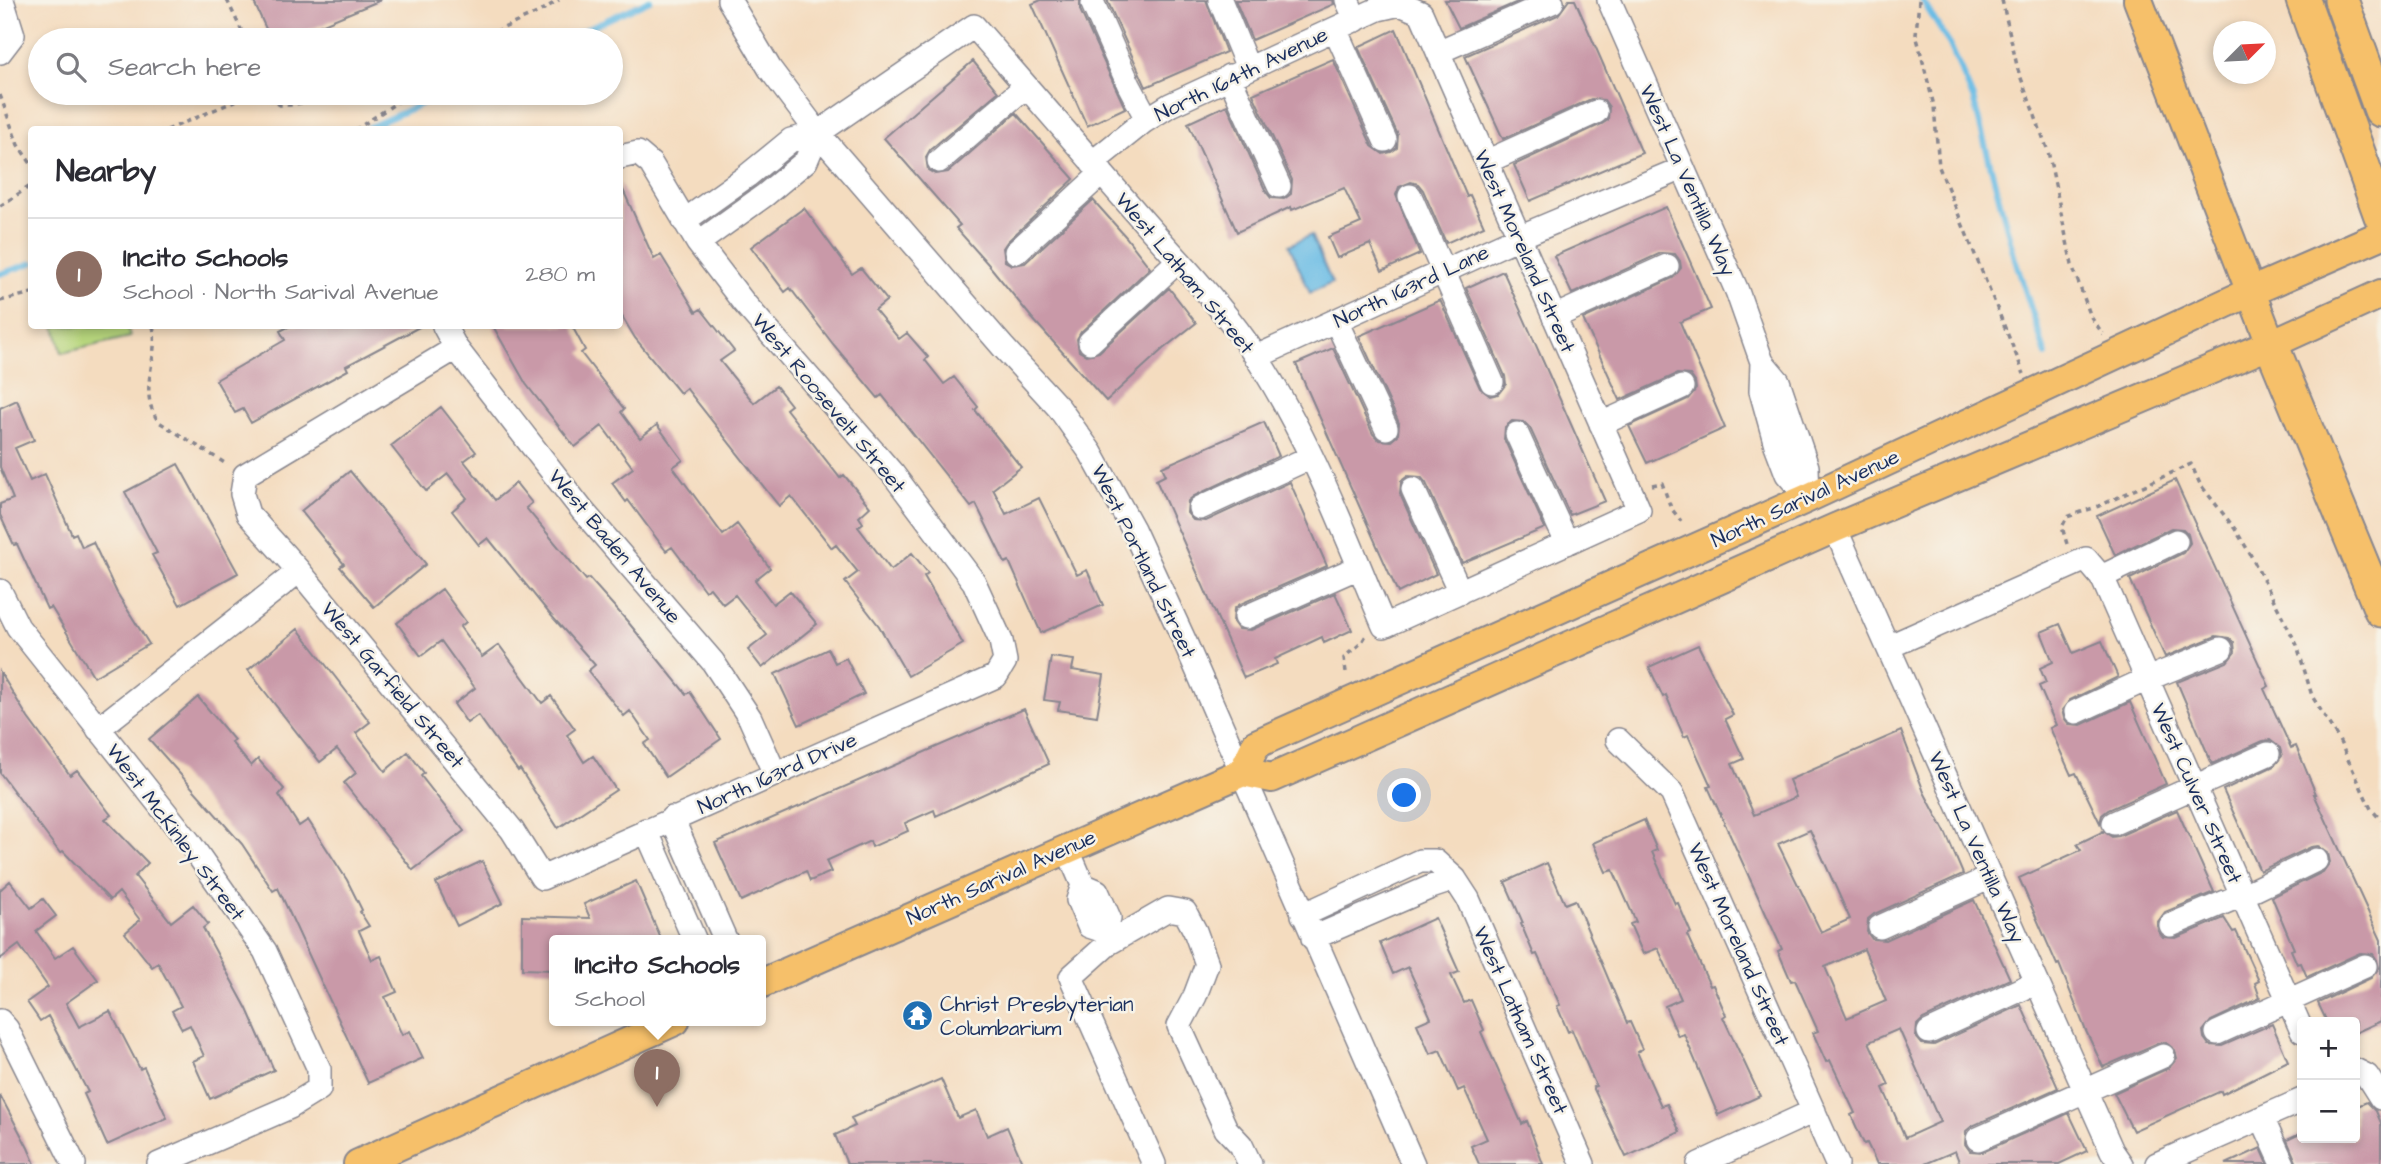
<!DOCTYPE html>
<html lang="en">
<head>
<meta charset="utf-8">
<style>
  :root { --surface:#fff; --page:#f2f2f3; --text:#2b2b33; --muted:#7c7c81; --line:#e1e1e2; --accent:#ea580c }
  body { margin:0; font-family:"Architects Daughter",sans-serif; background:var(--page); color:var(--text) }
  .controls { position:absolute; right:21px; bottom:21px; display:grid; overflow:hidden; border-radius:7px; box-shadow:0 4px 10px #0003 }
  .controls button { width:63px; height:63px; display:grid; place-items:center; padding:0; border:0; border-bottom:2px solid var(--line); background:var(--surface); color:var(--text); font:35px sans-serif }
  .compass { position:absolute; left:2213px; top:21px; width:63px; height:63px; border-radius:50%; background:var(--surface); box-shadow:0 4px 10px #0003; rotate:66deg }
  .you { position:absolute; left:1405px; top:796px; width:24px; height:24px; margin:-18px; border:5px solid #fff; border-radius:50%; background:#1a73e8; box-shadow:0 0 0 10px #1a73e833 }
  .badge { display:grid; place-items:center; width:46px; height:46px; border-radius:50%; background:var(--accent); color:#fff; font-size:23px; font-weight:700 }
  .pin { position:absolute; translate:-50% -58px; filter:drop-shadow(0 2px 4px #0008) }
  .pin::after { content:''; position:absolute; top:37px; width:24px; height:21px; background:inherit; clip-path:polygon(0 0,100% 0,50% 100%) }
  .popup { position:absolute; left:549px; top:935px; width:217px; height:91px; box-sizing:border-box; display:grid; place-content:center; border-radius:7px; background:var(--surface); filter:drop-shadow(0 2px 5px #0005); font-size:23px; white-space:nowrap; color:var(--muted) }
  .popup b { font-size:26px; color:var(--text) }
  .popup::after { content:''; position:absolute; left:50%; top:100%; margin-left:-14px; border:14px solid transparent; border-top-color:var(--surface) }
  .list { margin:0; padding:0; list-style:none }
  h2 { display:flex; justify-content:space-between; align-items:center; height:91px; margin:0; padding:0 28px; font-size:30px }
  h2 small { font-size:23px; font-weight:400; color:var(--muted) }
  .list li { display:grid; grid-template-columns:46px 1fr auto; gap:21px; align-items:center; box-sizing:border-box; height:112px; padding:0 28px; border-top:2px solid var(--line) }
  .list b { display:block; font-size:26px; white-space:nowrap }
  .list p { margin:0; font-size:23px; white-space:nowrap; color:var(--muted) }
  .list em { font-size:23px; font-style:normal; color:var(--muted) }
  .icon { flex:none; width:38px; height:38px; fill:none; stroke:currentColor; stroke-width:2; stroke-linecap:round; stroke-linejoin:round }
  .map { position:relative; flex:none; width:2381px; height:1164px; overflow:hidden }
  .search { position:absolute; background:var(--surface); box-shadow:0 4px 10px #0003; left:28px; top:28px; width:595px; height:77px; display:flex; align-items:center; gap:18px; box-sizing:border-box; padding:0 24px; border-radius:38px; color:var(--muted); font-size:26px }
  .panel { position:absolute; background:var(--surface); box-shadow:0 4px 10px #0003; left:28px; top:126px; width:595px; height:203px; border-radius:7px }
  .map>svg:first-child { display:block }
</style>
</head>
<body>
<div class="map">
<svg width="2381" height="1164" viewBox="0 0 2381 1164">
  <rect width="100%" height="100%" fill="#f7f3e8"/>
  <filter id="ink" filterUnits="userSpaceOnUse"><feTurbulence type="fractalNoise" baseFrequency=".0143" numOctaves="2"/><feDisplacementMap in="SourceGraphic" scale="14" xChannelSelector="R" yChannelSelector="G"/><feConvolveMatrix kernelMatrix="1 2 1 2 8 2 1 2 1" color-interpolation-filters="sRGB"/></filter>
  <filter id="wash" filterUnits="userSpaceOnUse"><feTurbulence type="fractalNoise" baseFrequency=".00686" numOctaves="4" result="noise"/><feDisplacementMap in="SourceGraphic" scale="28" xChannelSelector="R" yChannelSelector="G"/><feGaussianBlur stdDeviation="1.57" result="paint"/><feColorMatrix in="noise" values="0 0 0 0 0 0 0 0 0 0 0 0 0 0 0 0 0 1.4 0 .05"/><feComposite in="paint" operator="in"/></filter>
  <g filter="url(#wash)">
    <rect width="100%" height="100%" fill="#f4dcbf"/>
    <!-- green -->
    <path fill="#b7d67d" stroke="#69826e" stroke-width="2" d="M55,326H127L130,337L62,353Z"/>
    <!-- water -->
    <path fill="#69bce5" stroke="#4276a2" stroke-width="2" d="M1311,235L1332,283L1310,293L1289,245Z"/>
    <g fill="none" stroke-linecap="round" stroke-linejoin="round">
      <!-- stream -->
      <path stroke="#69bce5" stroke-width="6" d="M1922,0L1950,45L1973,98L2015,259L2046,355
        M563,40L650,0
        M363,130L446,93
        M0,274L32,263"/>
    </g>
    <g id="blocks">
      <!-- building -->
      <path fill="#c999a8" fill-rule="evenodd" d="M253,0H381L285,40H271Z
        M1041,0H1080V10L1125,108L1087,126L1032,4Z
        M1107,0H1206L1226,52L1146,87Z
        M1235,0H1333L1334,4L1252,40Z
        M1445,0H1522L1459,28Z
        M1569,0H1575L1642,153L1530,201L1514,165L1602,124L1608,120L1609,107L1604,100L1591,99L1503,139L1465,56L1558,15Z
        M1396,29L1467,197L1470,195L1484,226L1446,243L1423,190L1418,184L1411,182L1399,187L1396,195L1420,254L1382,271L1370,244L1337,258L1328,237L1361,223L1344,188L1292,210L1291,207L1237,232L1188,123L1227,105L1266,192L1271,198L1284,199L1291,194L1292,180L1253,94L1333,59L1372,146L1383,154L1391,152L1397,148L1398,135L1358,47Z
        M973,61L998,92L930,150L926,157L928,170L935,174L948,172L1016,113L1074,179L1007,242L1003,248L1005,261L1012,265L1025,263L1093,200L1126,237L1150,268L1081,332L1077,339L1079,351L1086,355L1099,352L1169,288L1196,323L1163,349L1106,401L1032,318L988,264L956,228L960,225L884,138Z
        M620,183L654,259L661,255L696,312L701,309L734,351L720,361L754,403L776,386L791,405L786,409L840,478L844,475L870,507L859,517L863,523L858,527L891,570L912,553L928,573L924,576L963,644L908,676L879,626L845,582L858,572L836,545L832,548L791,496L779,506L686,388L680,393L635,338L620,313Z
        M1666,207L1711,309L1680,322L1725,428L1647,463L1629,426L1688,399L1696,389L1695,382L1690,375L1677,374L1620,400L1583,319L1673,278L1681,268L1680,261L1675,254L1661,253L1572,294L1554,256Z
        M804,208L852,274L861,268L887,300L875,310L899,339L907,333L928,357L925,360L944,384L954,377L978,407L975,410L1021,467L993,489L1006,514L1039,498L1077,575L1087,570L1103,605L1041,633L1009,561L1005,563L976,504L971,507L882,395L878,398L833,344L790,288L785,292L751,247Z
        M1503,271L1605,501L1570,515L1530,428L1524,422L1512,421L1505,427L1504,439L1545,528L1462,563L1426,483L1421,477L1408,476L1401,481L1400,494L1436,574L1398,593L1296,364L1333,348L1373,434L1379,440L1391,441L1398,435L1399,423L1359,336L1440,300L1480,388L1490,396L1498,394L1506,384L1505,376L1466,288Z
        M290,326H421L346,366L348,370L251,423L243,409L235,413L216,380L285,340L280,331Z
        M493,326H572L585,350L581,353L624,409L621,412L640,438L657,425L683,460L673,467L723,535L737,524L770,568L755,580L773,604L790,591L817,624L762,668L748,650L767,635L735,595L723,604L710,588L705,591L672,547L666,551L628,500L626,502L612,483L633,468L602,426L575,447L526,384Z
        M17,400L34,440L15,448L30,481L45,474L72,535L76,533L82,547L93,542L117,593L149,644L94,677L51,607L47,609L17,544L14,545L0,515V504L13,499L0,467V408Z
        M441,407L476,452L464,461L495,500L516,483L532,503L526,508L586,580L589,578L628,622L686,694L690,692L721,739L666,777L644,744L650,740L630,711L624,716L588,671L595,665L549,613L488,538L479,545L452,511L467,498L448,474L426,491L391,446Z
        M1264,422L1279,456L1194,496L1188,501L1187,513L1193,520L1206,521L1290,482L1327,566L1240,604L1234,609L1233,622L1238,629L1251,630L1335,593L1352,630L1324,643L1322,637L1275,659L1277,664L1244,678L1156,480L1166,475L1162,467Z
        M178,464L238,573L180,605L152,555L157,553L125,492Z
        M350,471L426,564L374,607L340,567L344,564L301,511Z
        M2175,480L2269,686L2264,689L2291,748L2296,746L2316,794H2314L2381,940V1021L2355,1033V1022H2327L2318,1003L2371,978L2379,968L2377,960L2373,954L2360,953L2307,977L2301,963L2297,964L2291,950L2294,949L2272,897L2323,872L2330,862L2328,853L2318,846L2311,847L2260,871L2223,790L2274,766L2282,756L2280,748L2270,740L2263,741L2212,764L2177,682L2227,662L2235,652L2234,643L2229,638L2216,636L2165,657L2130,579L2183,553L2190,543L2188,534L2183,529L2171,528L2115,555L2097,516Z
        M442,589L466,622L460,627L482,657L499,645L542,703L551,696L575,729L567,735L584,762L593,756L616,790L558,828L520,769L518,771L478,715L467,723L454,704L475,688L441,641L421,656L397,623Z
        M2060,624L2073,653L2102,641L2118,677L2070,700L2062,710L2064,718L2069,724L2081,725L2130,702L2166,784L2108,810L2102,815L2100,823L2076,773L2071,775L2050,728L2056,725L2039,686L2046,683L2040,668L2053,662L2041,632Z
        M298,629L370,722L356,733L385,771L408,752L424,773L421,776L464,831L413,870L344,783L356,773L337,749L320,762L248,670Z
        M1698,645L1733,715L1725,719L1744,759L1732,764L1754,815L1796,797L1789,780L1901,731L1924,792L1946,834L1963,874L1874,914L1868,919L1867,932L1872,939L1886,940L1974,900L2010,979L1923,1019L1917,1025L1916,1037L1922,1044L1934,1045L2021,1005L2058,1088L1972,1126L1966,1131L1965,1144L1970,1151L1983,1152L2069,1113L2087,1151L2059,1164H1960L1955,1151L1925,1164H1877L1867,1143L1864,1144L1851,1115L1855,1113L1830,1060L1826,1062L1813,1033L1818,1031L1795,980L1791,981L1778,951L1782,949L1708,787L1711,786L1688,735L1684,737L1666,695L1663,697L1649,667ZM1810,830L1850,919L1821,932L1778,844ZM1864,949L1886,1001L1847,1018L1825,967ZM1899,1029L1940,1122L1905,1138L1883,1088L1889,1085L1869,1042Z
        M828,649L835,663L846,658L864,694L799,725L775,674Z
        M1051,657L1074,660L1072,670L1104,675L1097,716L1058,710L1060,702L1044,700Z
        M0,672L28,718L70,775L77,770L111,815L105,819L148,863L135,876L171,922L193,905L208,924L203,928L247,1009L274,1070L210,1099L193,1061L204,1056L190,1025L182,1029L172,1011L181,1006L158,963L152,967L125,933L140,920L119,892L110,900L63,851L60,853L0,773Z
        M198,697L234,740L231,742L251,766L258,759L284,789L279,795L299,826L308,820L347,880L362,910L360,912L369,926L359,931L372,960L381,956L397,992L385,997L402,1035L410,1031L423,1058L368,1083L278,888L273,891L242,844L149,739Z
        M1024,709L1049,764L936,816L934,810L905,823L908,831L872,847L870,841L826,861L831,872L810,881L806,871L741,901L715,843Z
        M2177,810L2214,892L2165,912L2157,923L2158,931L2163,937L2176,938L2224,918L2233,932L2236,931L2259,981L2255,983L2260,998L2211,1021L2203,1031L2204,1038L2209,1045L2222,1046L2272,1024L2288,1061L2222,1094L2221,1091L2133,1131L2114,1093L2169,1068L2177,1058L2175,1050L2165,1042L2158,1043L2103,1067L2086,1031L2059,964L2057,965L2019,878L2081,850L2077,844L2098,834L2103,831L2112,837L2119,836Z
        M1644,820L1657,850L1652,852L1675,904L1678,903L1691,933L1687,935L1710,986L1713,985L1726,1015L1723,1017L1760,1096L1718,1115L1684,1034L1678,1036L1665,1006L1681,999L1658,948L1643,954L1630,924L1636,922L1613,870L1606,872L1593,843Z
        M482,861L503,903L457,926L436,883Z
        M1547,863L1565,904L1575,900L1627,1023L1630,1022L1642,1049L1637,1052L1661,1106L1667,1104L1680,1132L1626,1157L1593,1087L1596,1086L1572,1030L1568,1032L1557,1006L1560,1005L1537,954L1534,955L1521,924L1523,923L1505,882Z
        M10,881L31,908L43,899L56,916L36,931L55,958L73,946L98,980L66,1003L79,1027L110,1011L140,1069L144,1067L167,1118L107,1145L84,1094L88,1092L48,1016L40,1021L27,1002L48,987L19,945L0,959V890Z
        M636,881L662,941H554V970L522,969V916L590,918L584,904Z
        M1435,918L1459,972L1451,975L1464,1003L1471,1000L1484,1030L1481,1032L1522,1124L1527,1121L1543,1164H1479L1471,1146L1487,1139L1464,1088L1458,1091L1440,1050L1430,1054L1417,1024L1431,1018L1408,967L1393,974L1380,943Z
        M941,1079L958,1118L976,1110L987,1136L1007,1127L1023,1164H847L835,1135L855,1126L851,1118Z
        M0,1095L28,1148L35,1164H0Z
        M2367,1102L2376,1111L2381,1123V1164H2297L2287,1140L2302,1133V1138H2355V1107Z
        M2261,1148L2268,1164H2226Z"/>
    </g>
  </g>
  <g filter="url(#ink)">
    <use href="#blocks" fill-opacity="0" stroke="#88868e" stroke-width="2"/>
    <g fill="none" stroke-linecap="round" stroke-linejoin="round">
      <defs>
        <path id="minor" d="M729,0L770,69L818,133L1003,347L1059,408L1091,453L1133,529L1185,642L1413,1164
          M1220,0L1248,68
          M1347,0L1356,20
          M1609,0L1737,291L1762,362L1778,381L1807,467L1808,498
          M1093,4L1129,85L1147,119
          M1335,29L1385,140
          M0,52L13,35L2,0
          M1438,52L1552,2
          M1229,76L1279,186
          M939,161L1026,86
          M1486,162L1596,112
          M1410,196L1492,382
          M684,221L747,176L791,140L818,133L974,26C1031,92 1088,158 1145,223C1183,266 1225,309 1257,358C1311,441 1346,536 1384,626L1639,510L1421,13L1400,4L1378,9L1170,105L1143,122L1092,163
          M698,243L765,195L806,161L818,133
          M1016,252L1102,173
          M1554,317L1667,266
          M1336,321L1386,428
          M444,326L456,348L582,510L713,662L750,718L775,774
          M1090,342L1178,261
          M456,348L245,475L242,494L248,514L299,571L512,830L542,878L996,676L1005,661L1001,641L974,582L893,474L744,303L698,243L651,164L638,153L620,157
          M1256,357L1519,237L1683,168
          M1762,362L1761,391L1776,445L1787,474L1808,498
          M1601,424L1682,387
          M1517,434L1567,543
          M1413,489L1460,592
          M1200,508L1311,457
          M1835,528L2112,1151L2121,1164
          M2101,577L2176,541
          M0,591L18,627L189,842L265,951L319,1069V1089L290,1107L159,1164
          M1246,617L1359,567
          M1888,647L2086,559L2103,579L2302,1031
          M2076,712L2147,679L2221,649
          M98,729L299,571
          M1618,740L1672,793L1837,1164
          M672,818L726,941
          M2114,823L2268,754
          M646,830L695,941
          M1067,848L1083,885L1078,900L1089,926L1104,931L1109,918L1097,891L1083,885
          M1303,915L1420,861H1435L1455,879L1468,899L1583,1164
          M2171,925L2256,889L2316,860
          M1880,927L1991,877
          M1313,938L1431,887L1455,879
          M0,1021L7,1029L74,1164
          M1929,1032L2037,982
          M2217,1033L2365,966
          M2355,1070L2367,1076L2381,1098
          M2262,1118L2283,1164
          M1978,1139L2163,1056
          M1154,1164L1071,977L1109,943L1168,909L1185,912L1195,931L1207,964L1195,996L1179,1026L1226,1129L1241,1145L1250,1164
          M1699,1164L1814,1111
          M2157,1164L2302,1100"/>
        <path id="major" d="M2138,0L2271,344
          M1243,772L1256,744L1808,498L2250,292L2381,235
          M760,984L1243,772L1272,778L1835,528L2271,344L2381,294
          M358,1164L675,1021"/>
        <path id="highway" d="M2303,0L2381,216
          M2341,0L2381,110
          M2271,344L2381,610"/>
      </defs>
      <!-- minor casing -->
      <use href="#minor" stroke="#88868e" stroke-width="26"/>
      <!-- major casing -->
      <use href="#major" stroke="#88868e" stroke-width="32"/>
      <!-- highway casing -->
      <use href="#highway" stroke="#88868e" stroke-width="37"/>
      <!-- path -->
      <path stroke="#88868e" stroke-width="3.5" stroke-dasharray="5 5" stroke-linecap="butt" d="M227,0L246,40
        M1919,0L1916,34L1934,106L1939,167L2024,374
        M2002,0L2018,70L2048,151L2072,265L2091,317L2103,334
        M477,40L539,12L559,0
        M260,93L280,105H290L360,93
        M0,95L18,145L32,165
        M167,130L240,99L248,93
        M355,130L411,93
        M0,206L32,185
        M0,301L32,293
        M153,326C160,359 136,391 159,422L228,465
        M1652,485L1662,483L1671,508L1681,521
        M2067,544L2062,527L2067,517L2099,506L2191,464L2200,484L2235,529L2249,552L2297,645L2312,696L2339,740L2371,809L2381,820
        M1346,672L1344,658C1352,649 1361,646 1366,635"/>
      <!-- minor -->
      <use href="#minor" stroke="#fff" stroke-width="23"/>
      <!-- major -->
      <use href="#major" stroke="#f6c06b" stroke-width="28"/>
      <!-- highway -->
      <use href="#highway" stroke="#f6c06b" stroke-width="33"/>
    </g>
  </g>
  <!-- icons -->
  <defs>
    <symbol id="temple-disc" viewBox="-11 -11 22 22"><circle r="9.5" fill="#1f6fb2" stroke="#f7f3e8"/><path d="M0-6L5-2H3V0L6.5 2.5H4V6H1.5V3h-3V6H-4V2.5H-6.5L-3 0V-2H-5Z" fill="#fff"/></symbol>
  </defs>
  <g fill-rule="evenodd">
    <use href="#temple-disc" x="900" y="998" width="35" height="35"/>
  </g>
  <g text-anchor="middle" stroke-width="5" stroke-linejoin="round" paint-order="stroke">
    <!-- street labels -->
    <g font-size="21" fill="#1b2f5e" stroke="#f7f3e8">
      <text transform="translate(1241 74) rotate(-26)" y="7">North 164th Avenue</text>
      <text transform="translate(1688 180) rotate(66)" y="7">West La Ventilla Way</text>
      <text transform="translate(1525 251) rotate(66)" y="7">West Moreland Street</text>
      <text transform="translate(1185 273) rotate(50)" y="7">West Latham Street</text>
      <text transform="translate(1411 286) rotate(-25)" y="7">North 163rd Lane</text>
      <text transform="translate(829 403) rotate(50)" y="7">West Roosevelt Street</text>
      <text transform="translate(1805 498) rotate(-25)" y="7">North Sarival Avenue</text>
      <text transform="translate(615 546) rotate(50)" y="7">West Baden Avenue</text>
      <text transform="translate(1144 561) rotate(64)" y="7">West Portland Street</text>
      <text transform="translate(393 685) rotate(50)" y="7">West Garfield Street</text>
      <text transform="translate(777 773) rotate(-24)" y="7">North 163rd Drive</text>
      <text transform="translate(2197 793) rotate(66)" y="7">West Culver Street</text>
      <text transform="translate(176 832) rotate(53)" y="7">West McKinley Street</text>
      <text transform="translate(1977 847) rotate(66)" y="7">West La Ventilla Way</text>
      <text transform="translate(1001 877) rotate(-24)" y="7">North Sarival Avenue</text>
      <text transform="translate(1739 944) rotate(66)" y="7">West Moreland Street</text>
      <text transform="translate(1521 1020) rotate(66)" y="7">West Latham Street</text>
    </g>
    <!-- poi labels -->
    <g font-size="21" fill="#1b2f5e" stroke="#f7f3e8" text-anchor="start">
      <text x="940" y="1011">Christ Presbyterian<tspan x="940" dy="24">Columbarium</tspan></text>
    </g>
  </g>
</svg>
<div class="controls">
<button>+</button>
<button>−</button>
</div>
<svg class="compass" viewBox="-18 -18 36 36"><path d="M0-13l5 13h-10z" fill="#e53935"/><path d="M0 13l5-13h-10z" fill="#7c7c81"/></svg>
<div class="you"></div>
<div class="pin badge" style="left:657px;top:1107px;background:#8d6e63">1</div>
<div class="popup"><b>Incito Schools</b>School</div>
<div class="search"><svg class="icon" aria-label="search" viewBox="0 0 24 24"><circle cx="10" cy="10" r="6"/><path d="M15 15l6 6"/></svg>Search here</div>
<section class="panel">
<h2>Nearby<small></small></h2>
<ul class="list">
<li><span class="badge" style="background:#8d6e63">1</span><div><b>Incito Schools</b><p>School · North Sarival Avenue</p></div><em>280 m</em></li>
</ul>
</section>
</div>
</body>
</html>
